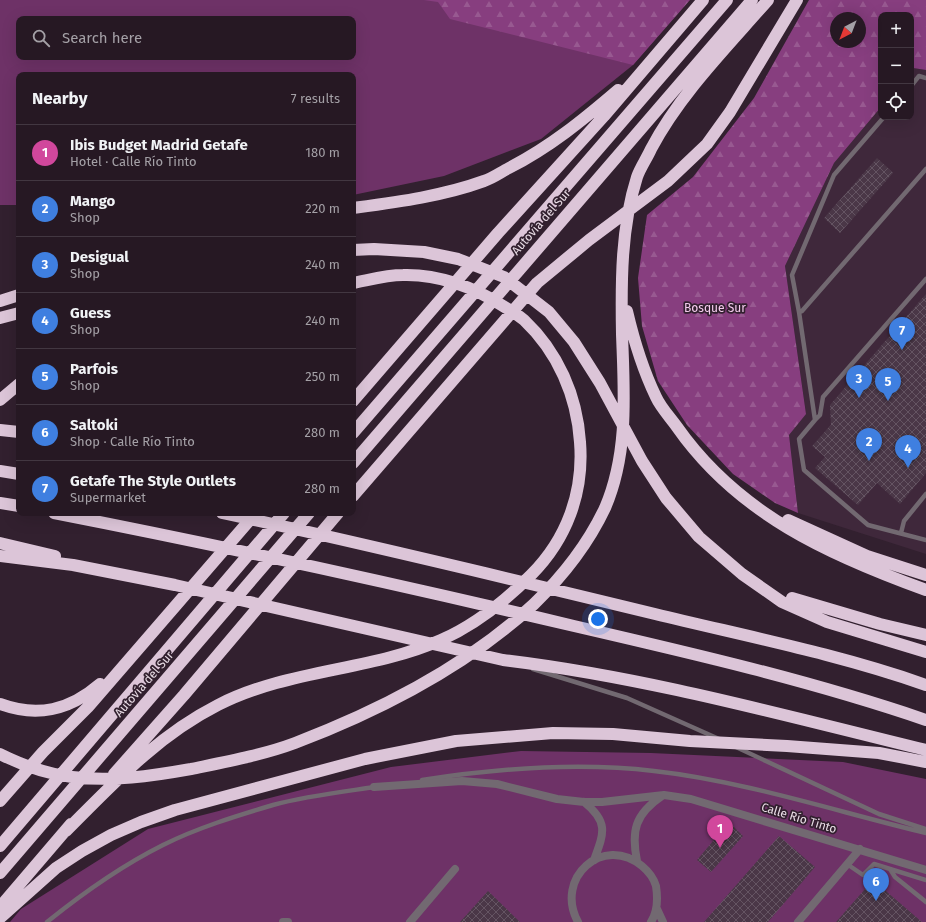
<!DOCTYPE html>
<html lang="en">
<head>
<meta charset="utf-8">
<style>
  :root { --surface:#261823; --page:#2e212b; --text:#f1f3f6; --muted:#a4a0a6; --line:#423741; --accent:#ea580c }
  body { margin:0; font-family:"Fira Sans",sans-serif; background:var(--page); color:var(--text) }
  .controls { position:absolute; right:12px; top:12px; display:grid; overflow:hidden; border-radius:8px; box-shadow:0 4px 16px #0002 }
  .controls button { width:36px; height:36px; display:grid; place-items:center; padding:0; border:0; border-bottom:1px solid var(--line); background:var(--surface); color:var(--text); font:20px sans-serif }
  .compass { position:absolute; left:830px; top:12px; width:36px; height:36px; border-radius:50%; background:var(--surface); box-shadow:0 4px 16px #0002; rotate:222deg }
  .you { position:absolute; left:598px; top:619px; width:14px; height:14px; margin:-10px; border:3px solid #fff; border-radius:50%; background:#1a73e8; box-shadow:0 0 0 6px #1a73e833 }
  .badge { display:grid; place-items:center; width:26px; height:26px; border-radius:50%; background:var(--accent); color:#fff; font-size:13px; font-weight:700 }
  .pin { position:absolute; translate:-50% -33px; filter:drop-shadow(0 1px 2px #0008) }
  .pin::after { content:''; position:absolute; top:21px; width:14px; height:12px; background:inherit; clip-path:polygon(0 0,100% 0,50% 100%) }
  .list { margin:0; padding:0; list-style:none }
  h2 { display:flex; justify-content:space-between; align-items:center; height:52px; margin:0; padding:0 16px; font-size:17px }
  h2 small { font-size:13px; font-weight:400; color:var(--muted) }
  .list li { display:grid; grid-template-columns:26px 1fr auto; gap:12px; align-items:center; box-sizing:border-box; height:56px; padding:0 16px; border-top:1px solid var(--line) }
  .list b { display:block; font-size:15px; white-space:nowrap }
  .list p { margin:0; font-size:13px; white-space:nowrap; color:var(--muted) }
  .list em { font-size:13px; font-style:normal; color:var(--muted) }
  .icon { flex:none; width:22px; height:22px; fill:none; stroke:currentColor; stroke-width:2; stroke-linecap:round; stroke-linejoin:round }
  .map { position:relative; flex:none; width:926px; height:922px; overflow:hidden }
  .search { position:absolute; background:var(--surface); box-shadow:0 4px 16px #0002; left:16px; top:16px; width:340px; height:44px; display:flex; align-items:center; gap:10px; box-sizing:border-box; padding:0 14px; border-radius:8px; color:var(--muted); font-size:15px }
  .panel { position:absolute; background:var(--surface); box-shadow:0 4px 16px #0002; left:16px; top:72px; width:340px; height:444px; border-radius:8px }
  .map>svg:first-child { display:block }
</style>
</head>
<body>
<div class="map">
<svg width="926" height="922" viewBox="0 0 926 922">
  <defs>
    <pattern id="forest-firs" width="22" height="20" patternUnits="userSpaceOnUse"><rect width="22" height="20" fill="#873e7f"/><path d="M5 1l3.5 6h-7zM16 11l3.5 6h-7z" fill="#985991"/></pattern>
    <pattern id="building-cross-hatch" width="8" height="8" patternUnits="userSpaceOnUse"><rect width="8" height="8" fill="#4a3747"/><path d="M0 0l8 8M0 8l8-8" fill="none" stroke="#645462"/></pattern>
  </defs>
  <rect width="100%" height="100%" fill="#32202f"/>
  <!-- built -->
  <path fill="#3f283b" d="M913,68L926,70V554L798,513L789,435L806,413L785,266L834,163L881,107V117H911V71Z"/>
  <!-- grass -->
  <path fill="#6e3267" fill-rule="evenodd" d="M0,0H689L633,65L541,139L444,176L353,195V75H19V205H0ZM19,19H353V57H19Z
    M521,751L651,753L843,762L926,779V922H10L21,909L148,829L391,767Z"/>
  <!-- forest -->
  <path fill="url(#forest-firs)" fill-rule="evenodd" d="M424,0H690L633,65L450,19L438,2Z
    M809,0H926V70L913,68L911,71V15H881V107L834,163L785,266L806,414L789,435L798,513L775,503L733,474L687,425L658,381L642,326L638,278L647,215L693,177L754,98ZM836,18H860V42H836Z"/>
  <!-- building -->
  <path fill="url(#building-cross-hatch)" d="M877,158L893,173L840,233L824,218Z
    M926,294V473L900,504L877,483L858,505L815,468L825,457L812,446L831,425L830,405Z
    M729,822L743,836L711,872L697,860Z
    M779,836L815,867L768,922H704Z
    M873,880L922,922H836Z
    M488,891L520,922H460Z"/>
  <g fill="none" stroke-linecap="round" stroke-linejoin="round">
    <!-- service -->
    <path stroke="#726971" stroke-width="4.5" d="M911,86L919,76L926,78
      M926,169L802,311L799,312L815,420L820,415L823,397L926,279
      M799,312L792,275L834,175L884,117
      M815,420L799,439L804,470L868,525L926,540
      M901,533L904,521L926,494
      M533,669L627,698L719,739
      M736,747L879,814L926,829
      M422,780C499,768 577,762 654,771C744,781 838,812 926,833
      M847,864L863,875L874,864L926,880
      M890,869L895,877L926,902
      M47,922C83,893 121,866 163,845C197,828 236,816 273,805C306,796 341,792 375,787"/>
    <!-- minor -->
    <path stroke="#726971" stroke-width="8" d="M374,787L462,781L497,784L557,799L584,802H602L664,795L691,799L926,870
      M584,802C609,822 604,833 594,860
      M637,861C631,831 635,814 662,796
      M657,909L663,922
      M283,922H288
      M410,922L455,869
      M578,922C554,878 603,834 642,866C648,871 654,879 656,886C658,899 658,911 651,922
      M798,922L860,849"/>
    <!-- motorway -->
    <path stroke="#dcc5d8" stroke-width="12" d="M353,208C397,202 443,196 484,181C493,178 501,172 509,168C550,147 583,120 618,90
      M353,250L374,249L424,252L458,259L504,277L549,312L574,342L600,383L642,461L666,498L699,537L742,574L782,602L827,622L926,652
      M0,301L19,295
      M627,311C634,341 643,370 656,397C661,408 670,417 677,427C738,514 829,555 926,590
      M0,318L19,313
      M0,400L19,384
      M353,401L498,233L604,116L703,0
      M0,430L19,432
      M353,433L727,0
      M353,463L752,0
      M0,471L19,474
      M353,496L537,283L589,240L668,181L707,144L730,112L797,0
      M0,503L19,506
      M54,513C228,547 401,585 574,626C691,653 812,681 926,720
      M222,513C367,544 511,579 655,614C745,636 838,654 926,685
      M788,520L867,556L926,575
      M0,543L55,556
      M0,556L73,565L175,585L503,660C646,677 786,716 926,750
      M792,598L880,624L926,635
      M0,704C38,718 70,710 100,684
      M0,754C22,765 48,774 72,777C111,782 152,776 191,769C225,762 263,755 295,743C379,711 468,665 534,604C563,576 588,544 605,508C629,452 624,392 622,334C621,282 621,227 637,177C640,168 647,158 651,149C680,94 727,47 768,0
      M114,774L184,695L338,513
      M0,801L43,752L88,707L255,514
      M66,831C114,783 157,736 218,705C288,669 371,671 441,640C475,625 505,601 531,575C567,539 584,492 580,442C577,396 558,352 524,320C518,315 510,310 503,306C474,287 438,274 403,275C386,275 369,280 353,283
      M0,846L284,513
      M0,873L309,513
      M0,907L71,824
      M0,918L56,868L82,851L111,835L141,822L175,810L365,759L456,741L553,733L613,734L690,741L787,746L879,753L926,762"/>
  </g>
  <g text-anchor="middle" stroke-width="3.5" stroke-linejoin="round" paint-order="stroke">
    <!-- street labels -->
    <g font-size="12" fill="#e9dde6" stroke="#32202f">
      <text transform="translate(541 222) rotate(-49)" y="4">Autovía del Sur</text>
      <text transform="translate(144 684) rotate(-49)" y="4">Autovía del Sur</text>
      <text transform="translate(799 818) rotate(17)" y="4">Calle Río Tinto</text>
    </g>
    <!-- park labels -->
    <g font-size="12" fill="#f5ccee" stroke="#32202f">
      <text x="715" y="312">Bosque Sur</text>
    </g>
  </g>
</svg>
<div class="controls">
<button>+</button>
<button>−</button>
<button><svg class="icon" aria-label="locate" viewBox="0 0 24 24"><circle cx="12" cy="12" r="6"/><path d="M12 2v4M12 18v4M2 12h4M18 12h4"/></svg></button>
</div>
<svg class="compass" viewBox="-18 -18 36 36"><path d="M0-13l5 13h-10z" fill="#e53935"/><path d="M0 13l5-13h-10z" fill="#a4a0a6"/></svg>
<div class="you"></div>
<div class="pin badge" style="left:720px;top:848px;background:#d1479c">1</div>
<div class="pin badge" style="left:869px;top:461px;background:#3f7fe0">2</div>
<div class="pin badge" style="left:859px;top:398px;background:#3f7fe0">3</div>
<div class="pin badge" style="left:908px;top:468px;background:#3f7fe0">4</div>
<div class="pin badge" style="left:888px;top:401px;background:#3f7fe0">5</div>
<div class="pin badge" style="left:876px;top:901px;background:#3f7fe0">6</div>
<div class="pin badge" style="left:902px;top:350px;background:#3f7fe0">7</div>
<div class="search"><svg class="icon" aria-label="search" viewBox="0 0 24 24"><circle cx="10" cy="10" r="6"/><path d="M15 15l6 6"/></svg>Search here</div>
<section class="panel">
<h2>Nearby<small>7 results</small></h2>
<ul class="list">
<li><span class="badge" style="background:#d1479c">1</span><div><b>Ibis Budget Madrid Getafe</b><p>Hotel · Calle Río Tinto</p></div><em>180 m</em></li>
<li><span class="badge" style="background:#3f7fe0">2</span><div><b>Mango</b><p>Shop</p></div><em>220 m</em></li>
<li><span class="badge" style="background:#3f7fe0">3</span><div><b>Desigual</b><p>Shop</p></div><em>240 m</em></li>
<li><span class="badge" style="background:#3f7fe0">4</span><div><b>Guess</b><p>Shop</p></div><em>240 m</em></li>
<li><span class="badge" style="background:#3f7fe0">5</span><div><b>Parfois</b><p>Shop</p></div><em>250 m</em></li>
<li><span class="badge" style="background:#3f7fe0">6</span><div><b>Saltoki</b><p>Shop · Calle Río Tinto</p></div><em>280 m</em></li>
<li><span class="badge" style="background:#3f7fe0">7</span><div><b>Getafe The Style Outlets</b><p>Supermarket</p></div><em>280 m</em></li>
</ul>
</section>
</div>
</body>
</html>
